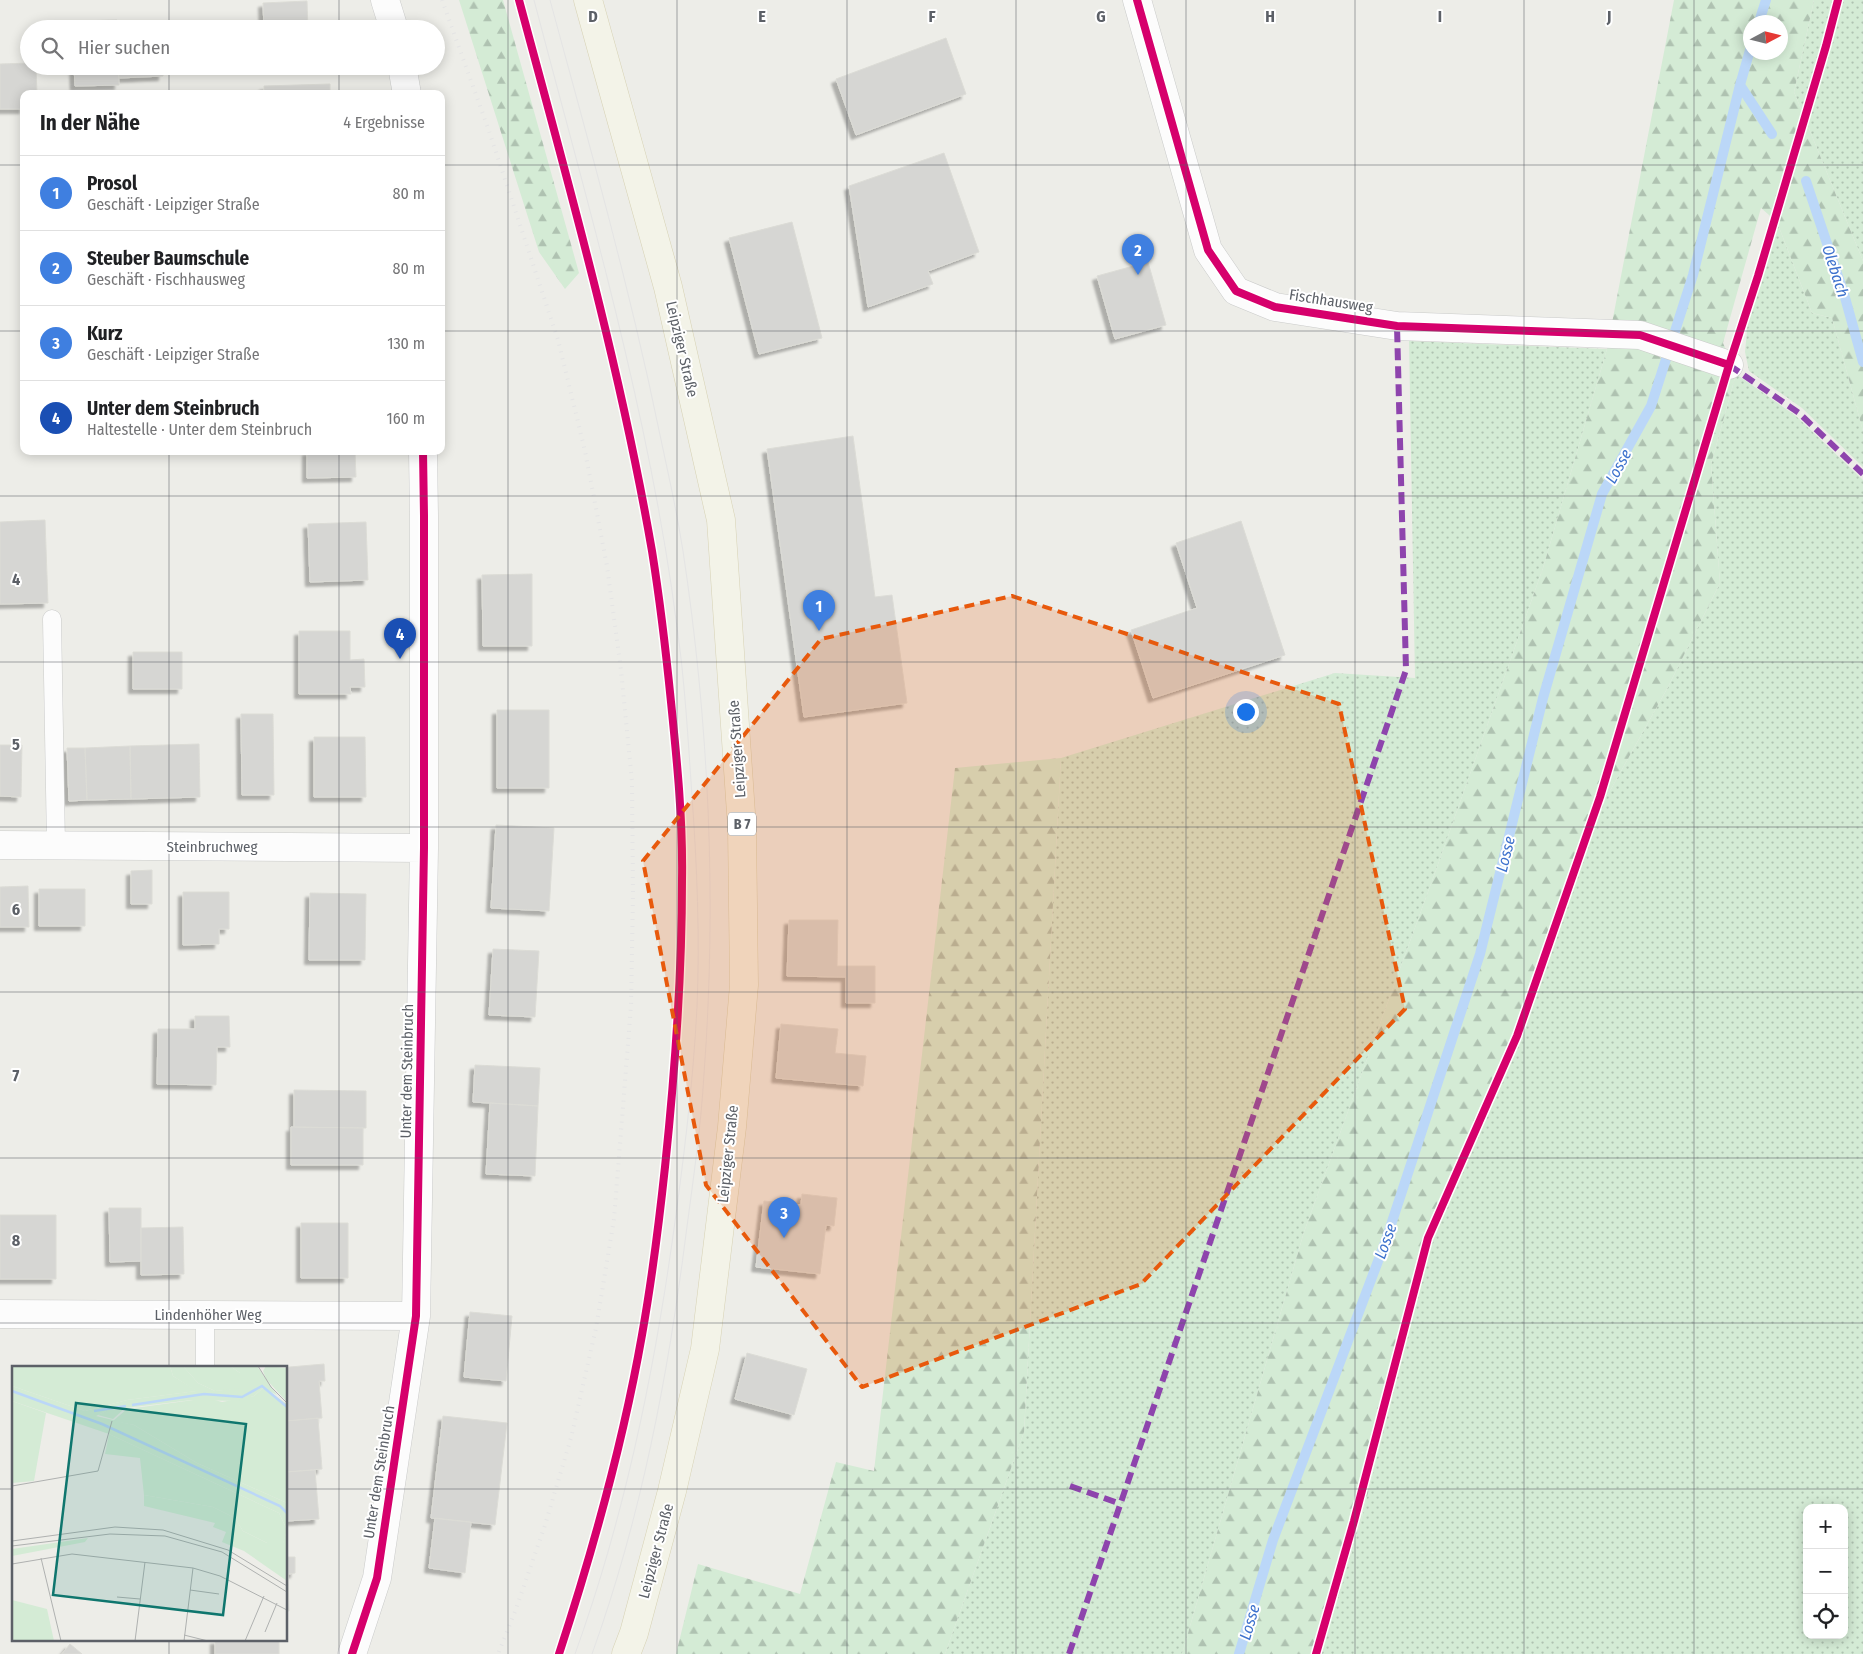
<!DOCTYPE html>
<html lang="de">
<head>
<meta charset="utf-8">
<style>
  :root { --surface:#fff; --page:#f2f2f2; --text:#202124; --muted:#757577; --line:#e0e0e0; --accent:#8f9194 }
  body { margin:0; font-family:"Fira Sans Condensed",sans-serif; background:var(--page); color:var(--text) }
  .controls { position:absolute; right:15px; bottom:15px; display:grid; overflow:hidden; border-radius:10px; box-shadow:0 2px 12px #0003 }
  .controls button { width:45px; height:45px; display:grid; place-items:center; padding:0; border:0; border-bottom:1px solid var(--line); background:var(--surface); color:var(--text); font:25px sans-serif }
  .compass { position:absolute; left:1743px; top:15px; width:45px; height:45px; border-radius:50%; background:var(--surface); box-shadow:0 2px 12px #0003; rotate:83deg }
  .you { position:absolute; left:1245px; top:711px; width:18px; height:18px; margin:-12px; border:4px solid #fff; border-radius:50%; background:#1a73e8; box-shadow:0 0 0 8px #1a73e833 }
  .badge { display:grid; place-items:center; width:32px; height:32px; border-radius:50%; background:var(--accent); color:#fff; font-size:16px; font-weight:700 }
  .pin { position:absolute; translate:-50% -41px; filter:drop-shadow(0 1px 2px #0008) }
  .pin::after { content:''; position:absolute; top:26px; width:18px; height:15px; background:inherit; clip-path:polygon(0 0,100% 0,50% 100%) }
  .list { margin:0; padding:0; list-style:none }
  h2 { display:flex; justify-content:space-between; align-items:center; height:65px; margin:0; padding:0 20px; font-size:21px }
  h2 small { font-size:16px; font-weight:400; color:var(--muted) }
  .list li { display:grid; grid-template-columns:32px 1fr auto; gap:15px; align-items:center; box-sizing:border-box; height:75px; padding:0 20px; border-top:1px solid var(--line) }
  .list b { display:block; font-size:19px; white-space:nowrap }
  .list p { margin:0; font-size:16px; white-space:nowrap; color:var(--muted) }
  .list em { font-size:16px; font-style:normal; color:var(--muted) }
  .icon { flex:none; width:28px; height:28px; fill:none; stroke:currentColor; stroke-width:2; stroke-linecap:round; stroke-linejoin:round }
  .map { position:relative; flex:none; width:1863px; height:1654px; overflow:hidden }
  .search { position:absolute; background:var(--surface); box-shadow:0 2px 12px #0003; left:20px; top:20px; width:425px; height:55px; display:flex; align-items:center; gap:12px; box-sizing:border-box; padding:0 18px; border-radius:28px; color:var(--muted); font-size:19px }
  .panel { position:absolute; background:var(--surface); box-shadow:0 2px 12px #0003; left:20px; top:90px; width:425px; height:365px; border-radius:10px }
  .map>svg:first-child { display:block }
</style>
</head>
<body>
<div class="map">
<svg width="1863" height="1654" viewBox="0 0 1863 1654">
  <defs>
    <pattern id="grass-dots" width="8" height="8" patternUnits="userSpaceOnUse" patternTransform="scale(1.25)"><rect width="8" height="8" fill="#d4ebd5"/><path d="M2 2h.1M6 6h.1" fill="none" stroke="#afc2b1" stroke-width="1.8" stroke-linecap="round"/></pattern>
    <pattern id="forest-firs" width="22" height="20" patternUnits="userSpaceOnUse" patternTransform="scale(1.25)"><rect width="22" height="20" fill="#d4ebd5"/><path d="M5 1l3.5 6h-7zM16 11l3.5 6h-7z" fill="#afc2b1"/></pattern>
    <filter id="shadow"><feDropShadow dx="-4.5" dy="4.5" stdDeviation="1" flood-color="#0004"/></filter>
  </defs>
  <rect width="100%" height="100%" fill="#edede8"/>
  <!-- grass -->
  <path fill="url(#grass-dots)" fill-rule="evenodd" d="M1814,0H1863V261L1794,92Z
    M1777,222L1812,313L1832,318L1863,431V467L1802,408L1749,371L1745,352L1748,320Z
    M1409,341L1607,349L1543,568L1436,870L1304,1232L1182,1654H945L1024,1432L1061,758L1335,673L1415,678Z
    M1736,374L1796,416L1863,480V1654H1321L1361,1521L1434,1229L1519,1027L1606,798L1668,687L1720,583L1711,464ZM1807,1508H1844V1635H1807Z"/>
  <!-- forest -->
  <path fill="url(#forest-firs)" fill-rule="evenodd" d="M459,0H503L579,273L565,289L539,252Z
    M1674,0H1814L1794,92L1863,261V431L1832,318L1812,313L1777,222L1761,208L1723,343L1736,374L1711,464L1720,583L1668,687L1606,798L1519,1027L1434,1229L1361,1521L1321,1654H1182L1304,1232L1436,870L1543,568L1607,349ZM1750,22H1780V52H1750Z
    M1061,758L1024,1432L945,1654H676L698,1564L800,1594L836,1462L874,1471L955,768Z"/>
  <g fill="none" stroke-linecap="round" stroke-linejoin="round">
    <!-- stream -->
    <path stroke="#bbd7f8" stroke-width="10" d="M1759,22L1766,0
      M1740,85L1772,134
      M1806,181L1844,294L1863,362
      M1239,1654L1273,1540L1386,1240L1480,954L1543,698L1602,494L1651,406L1693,275L1740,85L1750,50"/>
  </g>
  <!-- building -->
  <path fill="#d6d6d3" stroke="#dcdcd6" filter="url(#shadow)" d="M307,1L308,29H264L263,3Z
    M117,20V29H72V21Z
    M161,24V29H117V25Z
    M946,38L966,94L856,135L836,79Z
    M29,63V66H36L37,94H24V109H0V64Z
    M74,66H118L119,85L75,86Z
    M118,66H163V76L119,78Z
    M330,84V94H264V86Z
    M944,153L979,252L928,271L933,284L868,307L849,186Z
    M792,222L822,338L759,354L729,238Z
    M1148,262L1166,325L1115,339L1097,276Z
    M853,436L875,597L892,595L907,703L804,717L767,449Z
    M307,451H355L356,477L307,478Z
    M45,520L48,603L0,604V522Z
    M1241,521L1285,655L1153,698L1131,630L1197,608L1176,543Z
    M366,522L368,580L310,582L308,524Z
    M532,574V646H483L482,575Z
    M299,631H350V660L364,659L365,687H350L351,694H299Z
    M133,652H182V689H133Z
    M497,710H549V788H497Z
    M241,714H273L274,795H242Z
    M314,737H365L366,797H314Z
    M199,744L200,797L131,799L130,746Z
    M0,745H22L21,797L0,796Z
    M130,746L131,799L87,800L85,748Z
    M67,748H85L87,800L69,801Z
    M496,825L554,828L549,911L491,908Z
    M152,870V904H131V871Z
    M28,886L29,927H0V887Z
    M39,889H85V926H39Z
    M183,892H229V929H219V944L183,945Z
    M310,893L366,894L365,960H309Z
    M789,920H838L837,966H875V1003H846V977L787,976Z
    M493,949L539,951L535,1017L489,1015Z
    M195,1016H229L230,1047H217L216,1085L157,1084L158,1029H195Z
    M781,1024L838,1029L835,1053L866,1056L863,1086L776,1078Z
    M475,1065L540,1068L538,1106L473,1102Z
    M294,1090L366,1091V1128L294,1127Z
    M490,1103L538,1106L535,1176L486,1174Z
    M291,1127L363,1128V1165H291Z
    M802,1194L837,1198L834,1226L826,1225L820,1274L756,1267L764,1201L801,1205Z
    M109,1208H141V1261L110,1262Z
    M0,1215H56V1279H0Z
    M301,1223H348V1278H301Z
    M183,1227L184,1274L141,1275V1228Z
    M470,1312L512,1316L506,1381L464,1377Z
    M747,1353L807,1369L794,1415L735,1399Z
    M324,1364L325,1381H319L322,1418L286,1421V1368H278Z
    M443,1416L507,1423L495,1525L431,1518Z
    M318,1418L322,1469L286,1472V1421Z
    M315,1470L319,1519L286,1521V1472Z
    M435,1518L471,1522L465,1573L429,1568Z
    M286,1557H295V1573L288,1574L289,1611H286Z
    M215,1640H279V1654H215Z
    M70,1644L82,1654H62Z"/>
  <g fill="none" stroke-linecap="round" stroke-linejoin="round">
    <defs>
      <path id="service" d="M52,619L56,845
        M205,1368V1315"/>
      <path id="minor" d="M385,0L394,29
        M1137,0L1208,250L1236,291L1275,307L1397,326L1640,335L1729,365
        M402,66L407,94
        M0,845L424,848
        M0,1314L416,1316
        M352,1654L377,1578L416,1316L424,848V516L423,451"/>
      <path id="primary" d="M588,0L668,287L721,520L742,828L744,985L732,1127L705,1349L672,1491L634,1633L626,1654"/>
    </defs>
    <!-- service casing -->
    <use href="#service" stroke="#cacbca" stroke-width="19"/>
    <!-- minor casing -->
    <use href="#minor" stroke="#cacbca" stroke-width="29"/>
    <!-- primary casing -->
    <use href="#primary" stroke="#d7d2b4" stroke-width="29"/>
    <!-- service -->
    <use href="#service" stroke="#fcfcfc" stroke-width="18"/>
    <!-- minor -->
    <use href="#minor" stroke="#fcfcfc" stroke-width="28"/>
    <!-- primary -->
    <use href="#primary" stroke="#f3f3e8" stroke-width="28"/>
    <!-- tram -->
    <path stroke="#e4e4e4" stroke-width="1" d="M534,0C588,206 650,416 677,627C685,683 688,739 692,796C697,866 700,937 697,1007C693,1086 683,1165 672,1243C652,1383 623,1521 575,1654
      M550,0C589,144 630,288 660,435C668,473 677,512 683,551C709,723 717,900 704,1074C701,1127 693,1181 686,1234C668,1376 641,1518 592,1654"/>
    <!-- rail -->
    <path stroke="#e4e4e4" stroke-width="4" stroke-dasharray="1 6" stroke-linecap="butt" d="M442,0L489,131L558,340L585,451L607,566L621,670L632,782L633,894L631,1006L614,1219L596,1328L571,1438L545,1525L516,1609L498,1654"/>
    <!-- quiet -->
    <path stroke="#8e44ad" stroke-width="6" stroke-dasharray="12 6" stroke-linecap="butt" d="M1729,365L1799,413L1863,474
      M1070,1486L1121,1504
      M1069,1654L1406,670L1397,326"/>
    <defs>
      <path id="cycleway" d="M519,0C568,182 620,366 652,551C660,601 666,652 671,702C677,761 683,820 682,880C682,976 675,1072 665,1167C659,1223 652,1279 642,1335C623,1443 593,1550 559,1654
        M1137,0L1208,250L1236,291L1275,307L1397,326L1640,335L1729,365
        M352,1654L377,1578L416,1316L424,848V516L423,451
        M1316,1654L1354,1521L1428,1238L1517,1036L1600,797L1729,365L1758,276L1826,46L1838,0"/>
    </defs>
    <!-- cycleway casing -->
    <use href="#cycleway" stroke="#fff" stroke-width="11"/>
    <!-- cycleway -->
    <use href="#cycleway" stroke="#d6006c" stroke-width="8"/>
  </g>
  <!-- marked area -->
  <path fill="#e8590c" fill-opacity="0.2" stroke="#e8590c" stroke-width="4" stroke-dasharray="10 6" stroke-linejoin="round" d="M1012,596L1339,704L1405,1009L1141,1284L862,1387L706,1185L643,861L821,639Z"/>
  <!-- grid -->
  <path fill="none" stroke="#5c6067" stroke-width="1" stroke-opacity="0.55" d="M169,0V29M339,0V29M508,0V1654M677,0V1654M847,0V1654M1016,0V1654M1186,0V1654M1355,0V1654M1524,0V1654M1694,0V1654M169,66V94M339,66V94M0,165H24M441,165H1863M0,331H24M441,331H1863M169,451V1368M339,451V1654M0,496H1863M0,662H1863M0,827H1863M0,992H1863M0,1158H1863M0,1323H1863M0,1489H14M286,1489H1863M169,1640V1654"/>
  <g text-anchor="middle" stroke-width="4" stroke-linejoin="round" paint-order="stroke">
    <!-- shield labels -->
    <rect fill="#fff" stroke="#8d9095" stroke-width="1" x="728" y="812.5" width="28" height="23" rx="4"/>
    <g font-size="14" font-weight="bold" fill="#5c6067">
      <text x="742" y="829">B 7</text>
    </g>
    <!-- street labels -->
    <g font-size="15" fill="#5c6067" stroke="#fff">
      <text transform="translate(1331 301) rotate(9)" y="5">Fischhausweg</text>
      <text transform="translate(682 349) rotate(77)" y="5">Leipziger Straße</text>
      <text transform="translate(737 749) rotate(-94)" y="5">Leipziger Straße</text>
      <text x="212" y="852">Steinbruchweg</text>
      <text transform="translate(407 1071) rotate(-89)" y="5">Unter dem Steinbruch</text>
      <text transform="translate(728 1154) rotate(-84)" y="5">Leipziger Straße</text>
      <text x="208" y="1320">Lindenhöher Weg</text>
      <text transform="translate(379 1472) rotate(-81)" y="5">Unter dem Steinbruch</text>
      <text transform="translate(656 1551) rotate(-75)" y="5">Leipziger Straße</text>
    </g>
    <!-- water labels -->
    <g font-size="16" font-style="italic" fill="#3e72cd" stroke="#fff">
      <text transform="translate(1836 271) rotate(72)" y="6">Olebach</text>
      <text transform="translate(1618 466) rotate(-61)" y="6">Losse</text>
      <text transform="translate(1505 854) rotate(-76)" y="6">Losse</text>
      <text transform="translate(1385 1241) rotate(-70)" y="6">Losse</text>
      <text transform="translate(1249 1622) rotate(-74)" y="6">Losse</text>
    </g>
  </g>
  <!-- overview -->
  <g transform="translate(12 1366)">
    <rect width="275" height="275" fill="#edede8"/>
    <path d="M0,0H158L161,10L185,25L115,34L73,45L0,20ZM171,0H218L228,7V23L203,25L186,17ZM251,22L275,38V137L185,97L122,59L101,55L115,43L196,32L210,36L242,30ZM112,43L101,53L86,49L96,44ZM97,68L267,147L275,164L271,178L255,177L231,165L223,152L201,141L132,129L128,92L93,88Z" fill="#d4ebd5"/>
    <path d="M158,0H171L186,17L203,25L228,22V7L218,0H245L265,29L251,22L242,30L224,35L180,34L97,44L84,50L122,59L185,97L275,137V215L232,185L210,176L214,166L201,161L203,157L132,140V129L201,141L223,152L231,165L255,177H271L275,164L267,147L97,68L0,35V20L73,45L115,34L184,25L161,10ZM76,172L73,176L0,190V183Z" fill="#d4ebd5"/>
    <path d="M254,0L275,2V36L254,13L251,5ZM0,35L34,47L22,115L0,117ZM0,234L35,243L42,275H0Z" fill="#d4ebd5"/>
    <path fill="none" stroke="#bbd7f8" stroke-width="2.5" d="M0,25L90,58L268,140L275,147M120,39L192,28L230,31L250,20L275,41M82,45L114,40"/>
    <path fill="none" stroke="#afb1b0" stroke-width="1" d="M246,0L259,21L275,37M0,120L86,105L100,55M0,175L103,161L151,164L216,184L275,220M0,180L98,168L153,170L210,186L275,226M29,192L49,275M0,198L60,188L181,202L208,210L275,244M178,224L207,228M105,231L128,233M253,266L265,237M172,269L196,275M123,275L133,196M172,275L181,202M233,275L252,230"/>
    <path fill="#0f766e" fill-opacity="0.15" stroke="#0f766e" stroke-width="2.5" d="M64,37L234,58L211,249L41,229Z"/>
    <rect width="275" height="275" fill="none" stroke="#5c6067" stroke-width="2.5"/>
  </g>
  <g font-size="16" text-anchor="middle" font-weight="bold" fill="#5c6067" stroke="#fff" stroke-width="4" stroke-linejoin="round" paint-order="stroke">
    <text x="593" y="22">D</text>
    <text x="762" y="22">E</text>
    <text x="932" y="22">F</text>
    <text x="1101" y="22">G</text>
    <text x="1270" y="22">H</text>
    <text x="1440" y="22">I</text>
    <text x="1609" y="22">J</text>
    <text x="16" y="585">4</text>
    <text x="16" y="750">5</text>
    <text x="16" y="915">6</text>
    <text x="16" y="1081">7</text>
    <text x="16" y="1246">8</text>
  </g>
</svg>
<div class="controls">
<button>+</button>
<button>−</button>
<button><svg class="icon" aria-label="locate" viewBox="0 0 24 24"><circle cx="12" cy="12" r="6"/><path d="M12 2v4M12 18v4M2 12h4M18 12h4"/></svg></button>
</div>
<svg class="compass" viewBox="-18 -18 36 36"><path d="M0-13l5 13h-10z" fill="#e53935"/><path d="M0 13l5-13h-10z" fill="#757577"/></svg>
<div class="you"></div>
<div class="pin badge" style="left:819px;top:631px;background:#3f7fe0">1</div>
<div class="pin badge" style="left:1138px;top:275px;background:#3f7fe0">2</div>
<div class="pin badge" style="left:784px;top:1238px;background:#3f7fe0">3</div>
<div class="pin badge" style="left:400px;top:659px;background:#1a4fb4">4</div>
<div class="search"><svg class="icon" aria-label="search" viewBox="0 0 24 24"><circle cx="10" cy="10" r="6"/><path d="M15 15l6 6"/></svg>Hier suchen</div>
<section class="panel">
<h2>In der Nähe<small>4 Ergebnisse</small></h2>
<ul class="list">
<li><span class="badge" style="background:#3f7fe0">1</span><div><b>Prosol</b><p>Geschäft · Leipziger Straße</p></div><em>80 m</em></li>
<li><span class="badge" style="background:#3f7fe0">2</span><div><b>Steuber Baumschule</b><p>Geschäft · Fischhausweg</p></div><em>80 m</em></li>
<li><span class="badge" style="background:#3f7fe0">3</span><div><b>Kurz</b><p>Geschäft · Leipziger Straße</p></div><em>130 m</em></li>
<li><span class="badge" style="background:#1a4fb4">4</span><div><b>Unter dem Steinbruch</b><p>Haltestelle · Unter dem Steinbruch</p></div><em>160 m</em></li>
</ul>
</section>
</div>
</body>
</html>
